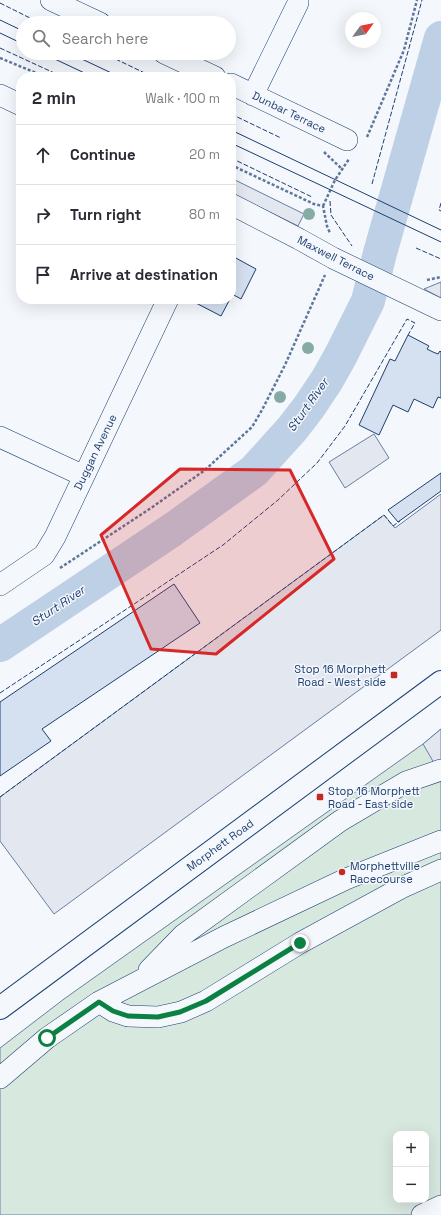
<!DOCTYPE html>
<html lang="en">
<head>
<meta charset="utf-8">
<style>
  :root { --surface:#fff; --page:#f2f2f3; --text:#2b2b33; --muted:#7c7c81; --line:#e1e1e2 }
  body { margin:0; font-family:"Space Grotesk",sans-serif; background:var(--page); color:var(--text) }
  .controls { position:absolute; right:12px; bottom:12px; display:grid; overflow:hidden; border-radius:8px; box-shadow:0 4px 16px #0002 }
  .controls button { width:36px; height:36px; display:grid; place-items:center; padding:0; border:0; border-bottom:1px solid var(--line); background:var(--surface); color:var(--text); font:20px sans-serif }
  .compass { position:absolute; left:345px; top:12px; width:36px; height:36px; border-radius:50%; background:var(--surface); box-shadow:0 4px 16px #0002; rotate:57deg }
  .stop { position:absolute; width:12px; height:12px; margin:-9px; border:3px solid #0b8043; border-radius:50%; background:#fff }
  .stop.end { background:#0b8043; border-color:#fff; box-shadow:0 1px 4px #0008 }
  .list { margin:0; padding:0; list-style:none }
  h2 { display:flex; justify-content:space-between; align-items:center; height:52px; margin:0; padding:0 16px; font-size:17px }
  h2 small { font-size:13px; font-weight:400; color:var(--muted) }
  .list li { display:grid; grid-template-columns:26px 1fr auto; gap:12px; align-items:center; box-sizing:border-box; height:60px; padding:0 16px; border-top:1px solid var(--line) }
  .list b { display:block; font-size:15px; white-space:nowrap }
  .list em { font-size:13px; font-style:normal; color:var(--muted) }
  .icon { flex:none; width:22px; height:22px; fill:none; stroke:currentColor; stroke-width:2; stroke-linecap:round; stroke-linejoin:round }
  .map { position:relative; flex:none; width:441px; height:1215px; overflow:hidden }
  .search { position:absolute; background:var(--surface); box-shadow:0 4px 16px #0002; left:16px; top:16px; width:220px; height:44px; display:flex; align-items:center; gap:10px; box-sizing:border-box; padding:0 14px; border-radius:22px; color:var(--muted); font-size:15px }
  .panel { position:absolute; background:var(--surface); box-shadow:0 4px 16px #0002; left:16px; top:72px; width:220px; height:232px; border-radius:16px }
  .map>svg:first-child { display:block }
</style>
</head>
<body>
<div class="map">
<svg width="441" height="1215" viewBox="0 0 441 1215">
  <rect width="100%" height="100%" fill="#f4f7fb"/>
  <!-- green -->
  <path fill="#d7e8df" stroke="#687fa3" fill-rule="evenodd" d="M441,729V1215H0V1048L64,999L423,744ZM396,1134H426V1200H396Z"/>
  <!-- parking -->
  <path fill="#e3e8f0" stroke="#687fa3" d="M231,178L304,214L298,226L231,193Z
    M441,282V298L424,289Z
    M374,434L389,458L345,488L329,462Z
    M441,494V630L54,914L0,841V797L384,515L395,528Z
    M441,729V775L423,744Z"/>
  <g fill="none" stroke-linecap="round" stroke-linejoin="round">
    <!-- river -->
    <path stroke="#bed0e5" stroke-width="34" d="M0,645L172,530L254,471L292,429L309,407L327,380L341,355L368,301L380,253L441,38"/>
  </g>
  <!-- building -->
  <path fill="#d5e0f0" stroke="#1d3f73" d="M234,257L256,269L241,299L232,294L231,296V263Z
    M196,299H230L221,316L194,302Z
    M408,335L429,346L427,349L433,352L438,354L440,351L441,352V398L438,397L433,408L414,399L408,412L393,405L379,435L359,425L390,359L395,361Z
    M441,473V491L398,522L388,510Z
    M174,584L200,623L42,729L51,741L0,776V702Z"/>
  <g fill="none" stroke-linecap="round" stroke-linejoin="round">
    <defs>
      <path id="minor" d="M51,0L100,23
        M164,53L215,77
        M231,84L347,140
        M0,95L21,105
        M253,95L298,3V0
        M231,204L299,239L333,258L441,310
        M0,437L84,476
        M0,585L44,555L55,537L168,299
        M149,970L183,935L340,821L406,782L441,770
        M99,1002L113,1011L128,1016L158,1017L181,1012L206,1001L300,943L401,888L441,870
        M0,1078L47,1038L99,1002L224,937L346,879L441,841
        M422,1215L441,1206"/>
      <path id="major" d="M0,1008L441,682"/>
    </defs>
    <!-- minor casing -->
    <use href="#minor" stroke="#1d3f73" stroke-width="22"/>
    <!-- major casing -->
    <use href="#major" stroke="#1d3f73" stroke-width="24"/>
    <!-- path -->
    <path stroke="#5e769c" stroke-width="2.5" stroke-dasharray="3 2" stroke-linecap="butt" d="M0,58L46,77
      M367,137L404,50L417,0
      M324,152L342,169
      M231,165L314,204L323,206L327,226L330,233
      M323,206L335,180L349,159
      M427,280L441,277
      M60,568L151,508L205,470L252,427L262,410L285,365L325,275"/>
    <!-- minor -->
    <use href="#minor" stroke="#f4f7fb" stroke-width="21"/>
    <!-- major -->
    <use href="#major" stroke="#f4f7fb" stroke-width="22"/>
    <!-- tram -->
    <path stroke="#1d3f73" stroke-width="1" d="M0,20L23,31
      M0,33L23,44
      M42,53L93,77
      M69,53L120,77
      M231,130L441,230
      M231,143L441,242"/>
    <!-- fence -->
    <path stroke="#1d3f73" stroke-width="1" stroke-dasharray="5 2" stroke-linecap="butt" d="M0,3L40,23
      M0,48L63,77
      M103,53L153,77
      M231,114L281,138
      M231,158L312,197
      M372,184L422,0
      M330,201L331,215L352,246
      M441,203L439,210L441,211
      M416,248L441,259
      M0,693L223,545L278,500L317,463L345,426L407,319L415,323L408,335
      M0,797L384,515L393,526L400,521"/>
  </g>
  <!-- trees -->
  <g fill="#86aba6">
    <circle cx="309" cy="214" r="6"/>
    <circle cx="308" cy="348" r="6"/>
    <circle cx="280" cy="397" r="6"/>
  </g>
  <g fill="none" stroke-linecap="round" stroke-linejoin="round">
    <!-- route -->
    <path stroke="#0b8043" stroke-width="5" d="M47,1038L99,1002L113,1011L128,1016L158,1017L180,1012L206,1001L300,943"/>
  </g>
  <!-- marked area -->
  <path fill="#d62828" fill-opacity="0.2" stroke="#d62828" stroke-width="3" stroke-linejoin="round" d="M180,469L290,470L334,559L216,654L151,649L101,535Z"/>
  <!-- markers -->
  <g fill="#c62828" stroke="#f4f7fb" stroke-width="1.5">
    <rect x="390" y="671" width="8" height="8" rx="2"/>
    <rect x="316" y="793" width="8" height="8" rx="2"/>
    <circle cx="342" cy="872" r="4"/>
  </g>
  <g text-anchor="middle" stroke-width="3" stroke-linejoin="round" paint-order="stroke">
    <!-- street labels -->
    <g font-size="11" fill="#1d3f73" stroke="#f4f7fb">
      <text transform="translate(289 112) rotate(26)" y="4">Dunbar Terrace</text>
      <text transform="translate(336 258) rotate(27)" y="4">Maxwell Terrace</text>
      <text transform="translate(95 452) rotate(-64)" y="4">Duggan Avenue</text>
      <text transform="translate(220 845) rotate(-36)" y="4">Morphett Road</text>
    </g>
    <!-- poi labels -->
    <g font-size="11" fill="#1d3f73" stroke="#f4f7fb" text-anchor="start">
      <text x="386" y="673" text-anchor="end">Stop 16 Morphett<tspan x="386" dy="13">Road - West side</tspan></text>
      <text x="328" y="795">Stop 16 Morphett<tspan x="328" dy="13">Road - East side</tspan></text>
      <text x="350" y="870">Morphettville<tspan x="350" dy="13">Racecourse</tspan></text>
    </g>
    <!-- water labels -->
    <g font-size="12" font-style="italic" fill="#1d3f73" stroke="#f4f7fb">
      <text transform="translate(308 405) rotate(-55)" y="4">Sturt River</text>
      <text transform="translate(58 606) rotate(-34)" y="4">Sturt River</text>
    </g>
  </g>
</svg>
<div class="controls">
<button>+</button>
<button>−</button>
</div>
<svg class="compass" viewBox="-18 -18 36 36"><path d="M0-13l5 13h-10z" fill="#e53935"/><path d="M0 13l5-13h-10z" fill="#7c7c81"/></svg>
<div class="stop" style="left:47px;top:1038px"></div>
<div class="stop end" style="left:300px;top:943px"></div>
<div class="search"><svg class="icon" aria-label="search" viewBox="0 0 24 24"><circle cx="10" cy="10" r="6"/><path d="M15 15l6 6"/></svg>Search here</div>
<section class="panel">
<h2>2 min<small>Walk · 100 m</small></h2>
<ul class="list">
<li><svg class="icon" aria-label="ahead" viewBox="0 0 24 24"><path d="M12 20V5M6 11l6-6 6 6"/></svg><div><b>Continue</b></div><em>20 m</em></li>
<li><svg class="icon" aria-label="right" viewBox="0 0 24 24"><path d="M7 20v-9h11M14 6l5 5-5 5"/></svg><div><b>Turn right</b></div><em>80 m</em></li>
<li><svg class="icon" aria-label="arrive" viewBox="0 0 24 24"><path d="M6 21V4h12l-3 4 3 4H6"/></svg><div><b>Arrive at destination</b></div></li>
</ul>
</section>
</div>
</body>
</html>
